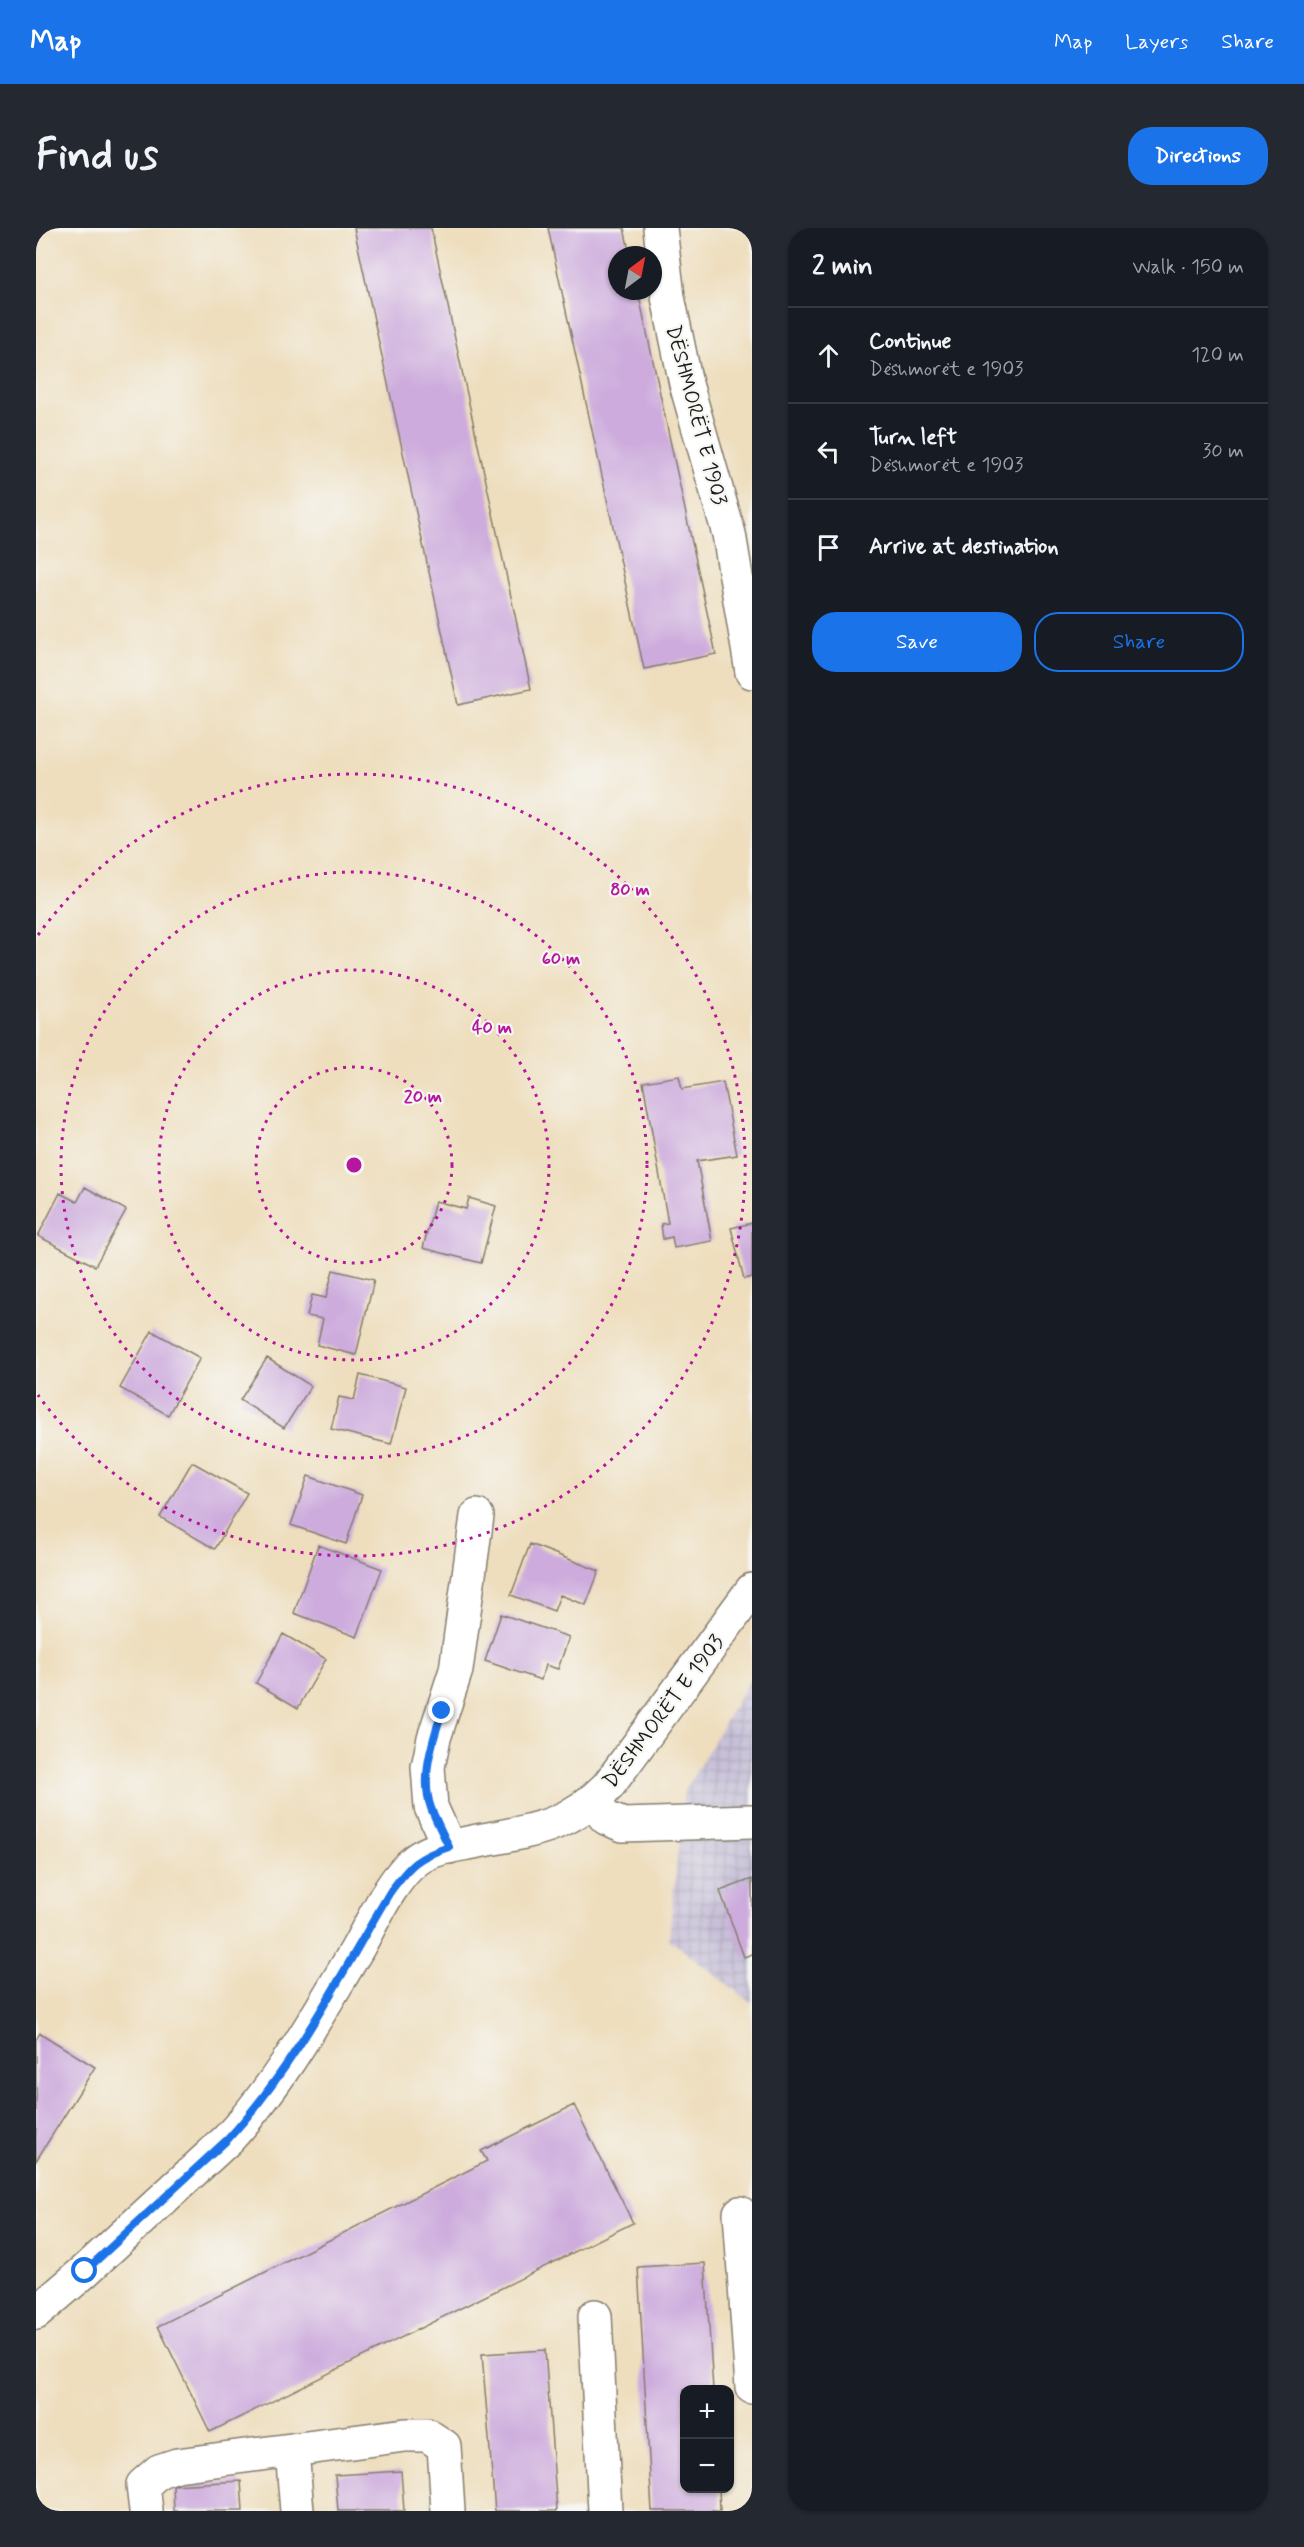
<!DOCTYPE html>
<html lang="en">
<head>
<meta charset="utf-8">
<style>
  :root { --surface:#171b24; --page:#242831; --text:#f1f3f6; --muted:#9ea1a6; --line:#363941; --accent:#1a73e8 }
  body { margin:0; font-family:Mynerve,sans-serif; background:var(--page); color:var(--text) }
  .controls { position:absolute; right:18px; bottom:18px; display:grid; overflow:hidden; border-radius:12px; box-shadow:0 2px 4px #0004 }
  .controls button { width:54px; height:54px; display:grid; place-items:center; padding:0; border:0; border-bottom:2px solid var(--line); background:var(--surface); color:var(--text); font:30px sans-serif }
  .compass { position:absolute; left:572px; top:18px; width:54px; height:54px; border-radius:50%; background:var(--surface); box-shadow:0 2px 4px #0004; rotate:32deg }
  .stop { position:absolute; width:18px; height:18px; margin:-14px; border:4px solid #1a73e8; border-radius:50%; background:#fff }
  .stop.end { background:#1a73e8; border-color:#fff; box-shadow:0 2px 6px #0008 }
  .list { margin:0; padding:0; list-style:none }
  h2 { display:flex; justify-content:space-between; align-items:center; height:78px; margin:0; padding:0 24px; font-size:26px }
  h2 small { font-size:20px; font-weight:400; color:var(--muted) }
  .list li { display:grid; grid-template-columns:39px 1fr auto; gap:18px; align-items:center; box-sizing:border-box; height:96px; padding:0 24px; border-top:2px solid var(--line) }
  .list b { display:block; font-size:22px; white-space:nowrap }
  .list p { margin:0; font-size:20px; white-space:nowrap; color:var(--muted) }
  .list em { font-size:20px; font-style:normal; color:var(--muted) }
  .actions { display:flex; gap:12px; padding:18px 24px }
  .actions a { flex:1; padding:14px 0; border:2px solid var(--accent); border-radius:24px; text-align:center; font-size:21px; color:var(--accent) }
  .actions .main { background:var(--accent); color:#fff }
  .icon { flex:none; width:33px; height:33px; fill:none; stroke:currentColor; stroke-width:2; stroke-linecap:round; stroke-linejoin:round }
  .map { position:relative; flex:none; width:716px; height:2283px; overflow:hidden; border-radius:24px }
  header { display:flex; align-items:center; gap:36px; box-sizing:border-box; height:84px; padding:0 30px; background:var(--accent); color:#fff }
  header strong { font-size:28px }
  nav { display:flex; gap:33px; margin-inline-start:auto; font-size:21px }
  .intro { display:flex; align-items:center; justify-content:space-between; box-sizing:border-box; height:144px; padding:0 36px }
  h1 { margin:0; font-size:42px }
  .button { padding:15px 27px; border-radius:24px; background:var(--accent); color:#fff; font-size:21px; font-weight:700 }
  main { display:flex; gap:36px; padding:0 36px }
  aside { flex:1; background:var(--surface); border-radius:24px; box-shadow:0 2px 4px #0004 }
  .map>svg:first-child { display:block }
</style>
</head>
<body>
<header>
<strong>Map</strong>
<nav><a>Map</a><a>Layers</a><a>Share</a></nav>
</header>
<div class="intro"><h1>Find us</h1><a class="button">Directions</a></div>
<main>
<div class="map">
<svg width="716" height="2283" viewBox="0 0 716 2283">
  <defs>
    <pattern id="industrial-grid" width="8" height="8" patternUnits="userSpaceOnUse" patternTransform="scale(1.5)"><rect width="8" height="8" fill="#c7c0d8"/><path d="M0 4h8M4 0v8" fill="none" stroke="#aaa4b9"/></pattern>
  </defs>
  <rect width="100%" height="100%" fill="#f6f6f2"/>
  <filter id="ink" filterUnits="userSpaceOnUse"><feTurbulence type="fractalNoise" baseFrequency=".0167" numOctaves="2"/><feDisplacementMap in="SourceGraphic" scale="12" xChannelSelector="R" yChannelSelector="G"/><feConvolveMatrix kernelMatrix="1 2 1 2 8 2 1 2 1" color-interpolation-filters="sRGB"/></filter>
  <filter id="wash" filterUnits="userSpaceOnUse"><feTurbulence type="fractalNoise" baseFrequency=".008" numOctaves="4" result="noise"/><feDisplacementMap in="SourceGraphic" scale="24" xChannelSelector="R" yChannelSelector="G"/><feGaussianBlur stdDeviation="1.35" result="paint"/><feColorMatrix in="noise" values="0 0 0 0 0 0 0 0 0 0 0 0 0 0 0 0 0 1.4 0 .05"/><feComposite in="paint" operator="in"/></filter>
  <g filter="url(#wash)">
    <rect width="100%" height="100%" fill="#eedebe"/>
    <!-- industrial -->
    <path fill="url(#industrial-grid)" d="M716,1447V1775L633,1711L648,1564Z"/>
    <g id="blocks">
      <!-- building -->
      <path fill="#cdacdd" d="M318,0H395L495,461L422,477Z
        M512,0H588L594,27H581V63H602L680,426L608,441Z
        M643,848L646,861L687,854L701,927L661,933L676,1013L638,1020L636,1009L627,1011L625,996L632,995L607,854Z
        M49,959L90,982L59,1038L2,1008L24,965L41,974Z
        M433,970L460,978L445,1035L387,1020L399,973L430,981Z
        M716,995V1049L708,1051L695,1000Z
        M297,1042L338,1052L320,1127L281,1117L287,1091L271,1088L276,1067L290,1070Z
        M116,1103L164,1130L132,1187L84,1160Z
        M231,1130L275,1158L248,1200L204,1172Z
        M324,1147L370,1159L355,1216L295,1201L303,1169L318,1172Z
        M156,1234L211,1265L179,1321L124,1289Z
        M272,1248L326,1267L310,1316L255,1297Z
        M494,1316L563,1343L550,1377L524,1367L518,1383L475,1367Z
        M282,1317L346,1341L321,1409L258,1385Z
        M465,1386L533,1409L522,1441L509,1437L505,1452L449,1433Z
        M247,1406L290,1431L262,1480L220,1455Z
        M716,1651V1726L708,1729L684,1663Z
        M4,1805L59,1839L0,1933V1812Z
        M538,1877L597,1995L174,2204L122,2098L451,1933L445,1923Z
        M669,2035L677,2162H648V2260H683L684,2283H616L602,2039Z
        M509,2122L521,2283H459L446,2126Z
        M365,2243L368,2283H302L299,2247Z
        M205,2253L207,2283H138L137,2257Z"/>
    </g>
  </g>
  <g filter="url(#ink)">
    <use href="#blocks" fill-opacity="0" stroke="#857d6d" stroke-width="1.5"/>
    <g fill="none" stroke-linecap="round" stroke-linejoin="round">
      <defs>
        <path id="minor" d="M624,0L632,69L650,156L693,306L716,444
          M557,1574L570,1590L587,1597L716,1593
          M413,1619L395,1579L392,1539L398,1510L420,1442L441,1288
          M704,1985L716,2159
          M0,2085L49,2043L192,1911C244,1855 281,1788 320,1723C336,1695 355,1651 380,1632C394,1621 415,1618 432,1615C490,1603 528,1603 572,1558L716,1362
          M559,2088L569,2283
          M256,2222L261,2283
          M110,2283L107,2257L123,2243L141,2237L369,2207H391L408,2218L412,2283"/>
      </defs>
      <!-- minor casing -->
      <use href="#minor" stroke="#857d6d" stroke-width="36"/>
      <!-- minor -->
      <use href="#minor" stroke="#fff" stroke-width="33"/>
    </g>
  </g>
  <g fill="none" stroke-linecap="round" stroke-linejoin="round" filter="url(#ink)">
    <!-- route -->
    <path stroke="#1a73e8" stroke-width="8" d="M49,2043L192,1911C259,1838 304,1748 354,1664C374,1637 381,1629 413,1619C407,1606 400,1593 395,1580C384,1549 397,1513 406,1483"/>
  </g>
  <!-- distance rings -->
  <g fill="none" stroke="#b5179e" stroke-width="3" stroke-dasharray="3 6">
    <circle cx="318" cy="937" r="98"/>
    <circle cx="318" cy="937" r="195"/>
    <circle cx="318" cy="937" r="293"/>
    <path d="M2 707A391 391 0 1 1 2 1167"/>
  </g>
  <g text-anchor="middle" stroke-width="4.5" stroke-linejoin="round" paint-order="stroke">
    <!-- street labels -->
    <g font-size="21" fill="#1c1c1c" stroke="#f6f6f2">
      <text transform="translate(661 187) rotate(75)" y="7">DËSHMORËT E 1903</text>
      <text transform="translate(627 1483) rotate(-53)" y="7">DËSHMORËT E 1903</text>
    </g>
  </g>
  <circle cx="318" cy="937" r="9" fill="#b5179e" stroke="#f6f6f2" stroke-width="3"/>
  <g font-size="18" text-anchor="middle" font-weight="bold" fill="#b5179e" stroke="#f6f6f2" stroke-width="4.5" stroke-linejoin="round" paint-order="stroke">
    <text x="594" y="667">80 m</text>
    <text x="525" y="736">60 m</text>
    <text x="456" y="805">40 m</text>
    <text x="387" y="874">20 m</text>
  </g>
</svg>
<div class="controls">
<button>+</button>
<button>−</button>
</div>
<svg class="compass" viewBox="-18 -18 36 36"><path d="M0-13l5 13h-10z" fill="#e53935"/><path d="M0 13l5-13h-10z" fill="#9ea1a6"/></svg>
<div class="stop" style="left:49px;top:2043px"></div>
<div class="stop end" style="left:406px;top:1483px"></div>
</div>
<aside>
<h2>2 min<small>Walk · 150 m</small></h2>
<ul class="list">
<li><svg class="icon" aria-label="ahead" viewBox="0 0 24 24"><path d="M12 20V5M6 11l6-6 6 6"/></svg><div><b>Continue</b><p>Dëshmorët e 1903</p></div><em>120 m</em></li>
<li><svg class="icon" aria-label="left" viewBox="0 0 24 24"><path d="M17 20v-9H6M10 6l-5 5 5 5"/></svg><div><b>Turn left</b><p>Dëshmorët e 1903</p></div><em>30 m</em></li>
<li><svg class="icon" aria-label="arrive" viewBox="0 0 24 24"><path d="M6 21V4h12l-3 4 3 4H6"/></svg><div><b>Arrive at destination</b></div></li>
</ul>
<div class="actions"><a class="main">Save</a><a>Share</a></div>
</aside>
</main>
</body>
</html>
